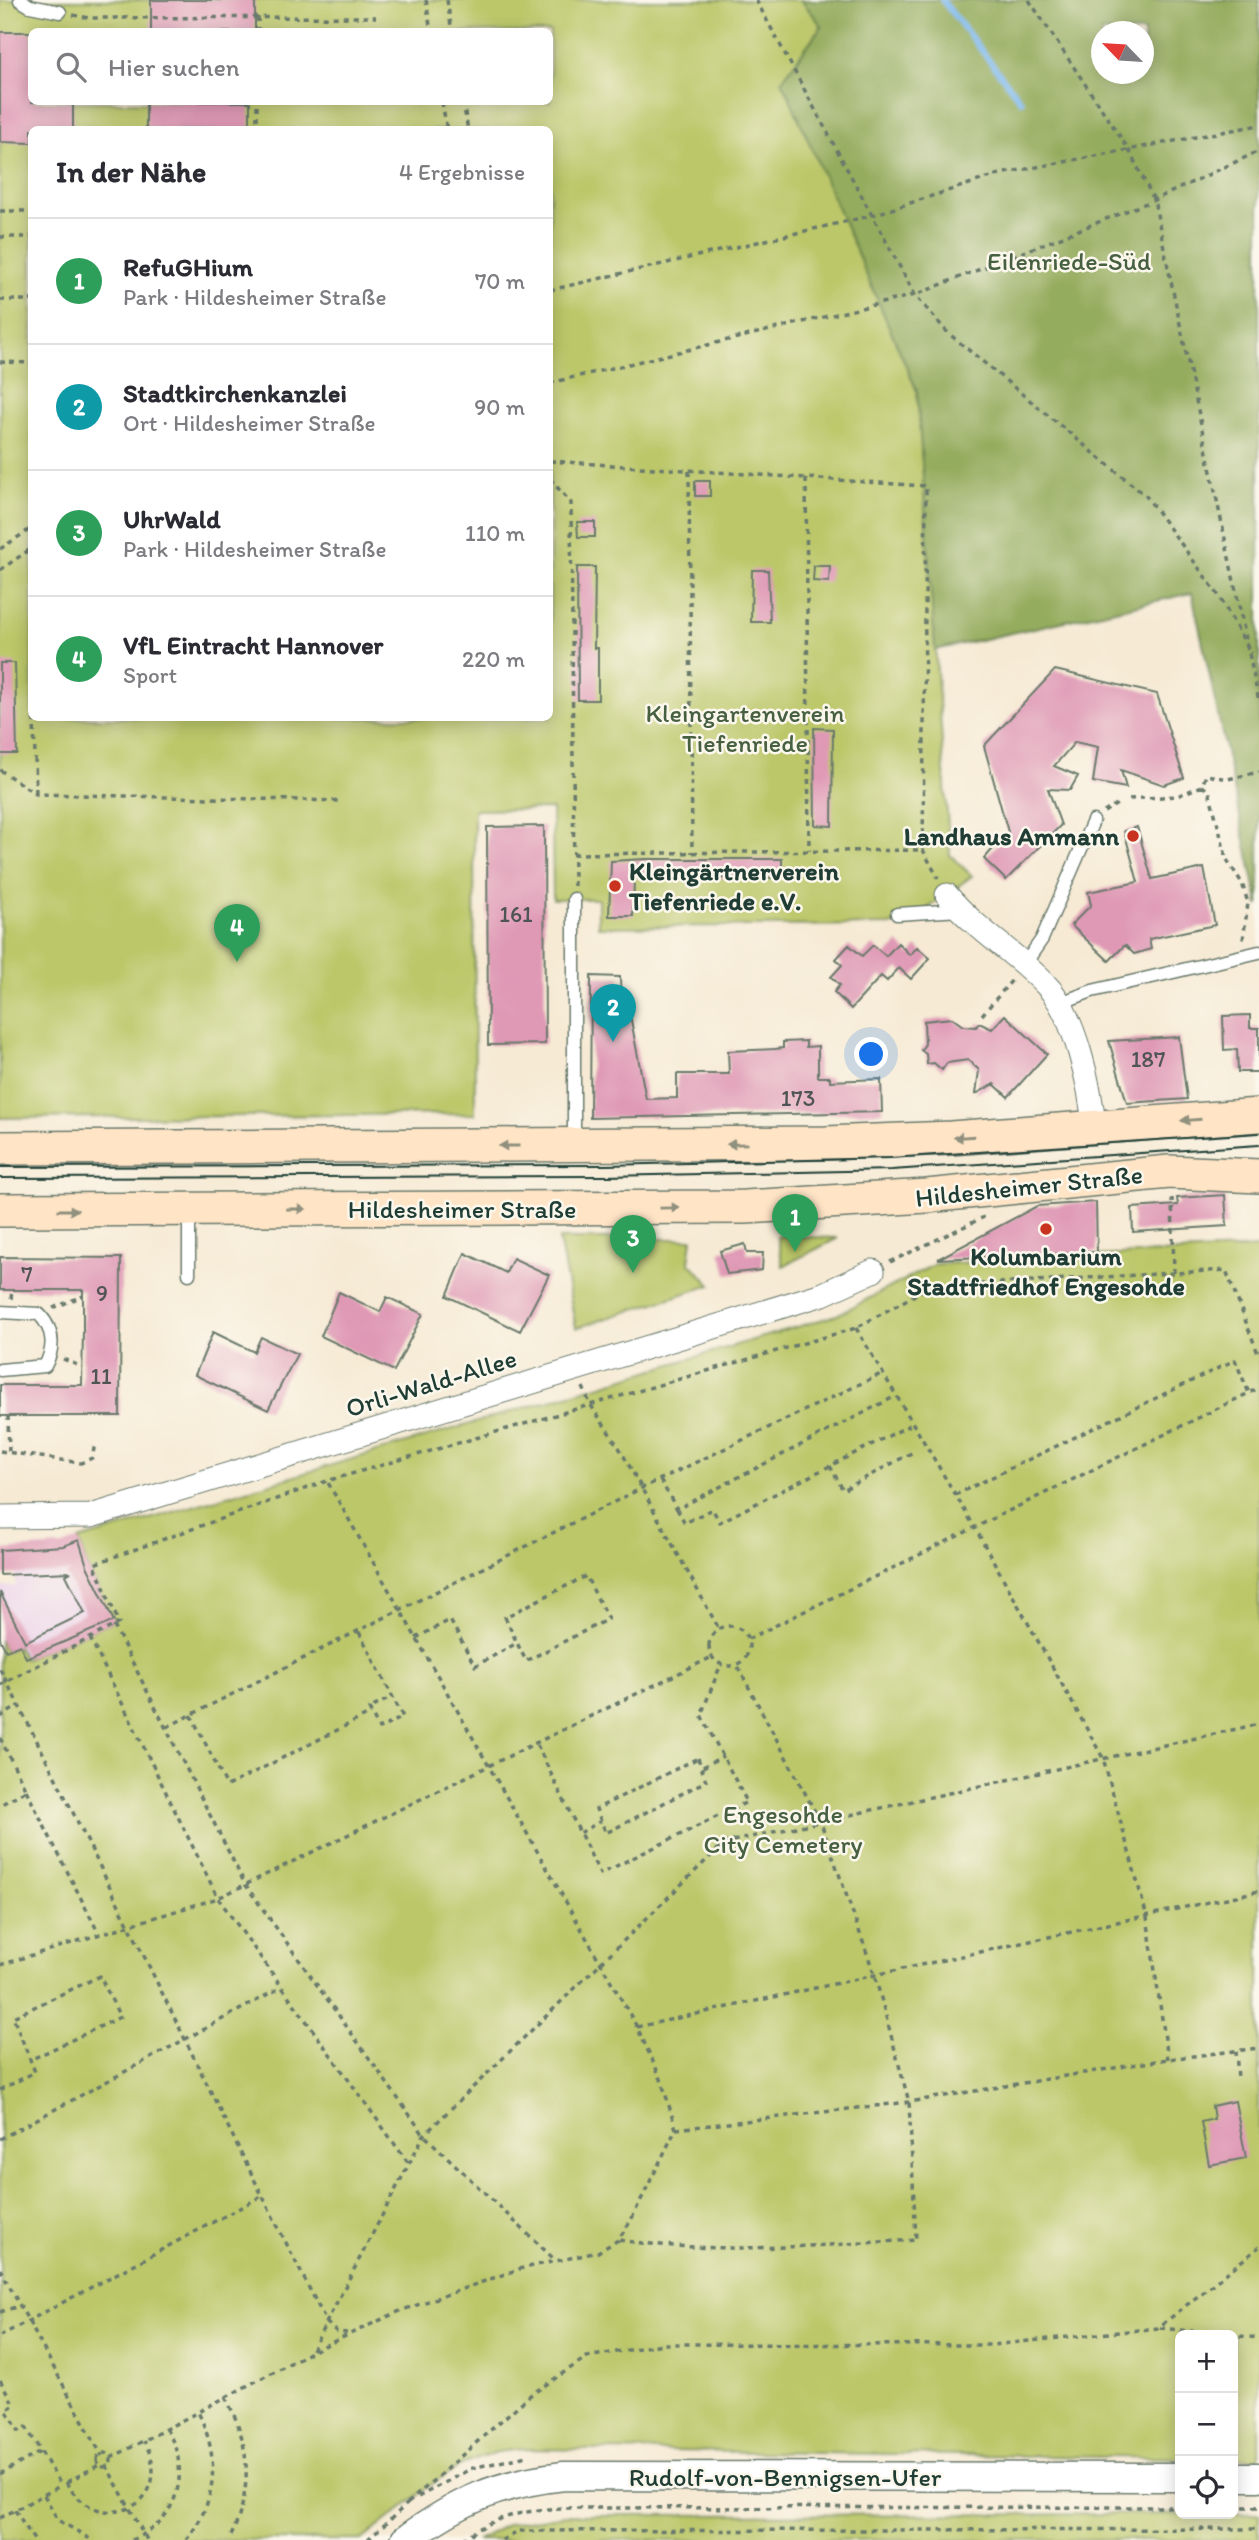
<!DOCTYPE html>
<html lang="de">
<head>
<meta charset="utf-8">
<style>
  :root { --surface:#fff; --page:#f2f2f3; --text:#2b2b33; --muted:#7c7c81; --line:#e1e1e2; --accent:#1a73e8 }
  body { margin:0; font-family:Itim,sans-serif; background:var(--page); color:var(--text) }
  .controls { position:absolute; right:21px; bottom:21px; display:grid; overflow:hidden; border-radius:10px; box-shadow:0 4px 18px #0003 }
  .controls button { width:63px; height:63px; display:grid; place-items:center; padding:0; border:0; border-bottom:2px solid var(--line); background:var(--surface); color:var(--text); font:35px sans-serif }
  .compass { position:absolute; left:1091px; top:21px; width:63px; height:63px; border-radius:50%; background:var(--surface); box-shadow:0 4px 18px #0003; rotate:295deg }
  .you { position:absolute; left:872px; top:1055px; width:24px; height:24px; margin:-18px; border:5px solid #fff; border-radius:50%; background:#1a73e8; box-shadow:0 0 0 10px #1a73e833 }
  .badge { display:grid; place-items:center; width:46px; height:46px; border-radius:50%; background:var(--accent); color:#fff; font-size:23px; font-weight:700 }
  .pin { position:absolute; translate:-50% -58px; filter:drop-shadow(0 2px 4px #0008) }
  .pin::after { content:''; position:absolute; top:37px; width:24px; height:21px; background:inherit; clip-path:polygon(0 0,100% 0,50% 100%) }
  .list { margin:0; padding:0; list-style:none }
  h2 { display:flex; justify-content:space-between; align-items:center; height:91px; margin:0; padding:0 28px; font-size:30px }
  h2 small { font-size:23px; font-weight:400; color:var(--muted) }
  .list li { display:grid; grid-template-columns:46px 1fr auto; gap:21px; align-items:center; box-sizing:border-box; height:126px; padding:0 28px; border-top:2px solid var(--line) }
  .list b { display:block; font-size:26px; white-space:nowrap }
  .list p { margin:0; font-size:23px; white-space:nowrap; color:var(--muted) }
  .list em { font-size:23px; font-style:normal; color:var(--muted) }
  .icon { flex:none; width:38px; height:38px; fill:none; stroke:currentColor; stroke-width:2; stroke-linecap:round; stroke-linejoin:round }
  .map { position:relative; flex:none; width:1259px; height:2540px; overflow:hidden }
  .search { position:absolute; background:var(--surface); box-shadow:0 4px 18px #0003; left:28px; top:28px; width:525px; height:77px; display:flex; align-items:center; gap:18px; box-sizing:border-box; padding:0 24px; border-radius:10px; color:var(--muted); font-size:26px }
  .panel { position:absolute; background:var(--surface); box-shadow:0 4px 18px #0003; left:28px; top:126px; width:525px; height:595px; border-radius:10px }
  .map>svg:first-child { display:block }
</style>
</head>
<body>
<div class="map">
<svg width="1259" height="2540" viewBox="0 0 1259 2540">
  <rect width="100%" height="100%" fill="#fbf7ec"/>
  <filter id="ink" filterUnits="userSpaceOnUse"><feTurbulence type="fractalNoise" baseFrequency=".0143" numOctaves="2"/><feDisplacementMap in="SourceGraphic" scale="14" xChannelSelector="R" yChannelSelector="G"/><feConvolveMatrix kernelMatrix="1 2 1 2 8 2 1 2 1" color-interpolation-filters="sRGB"/></filter>
  <filter id="wash" filterUnits="userSpaceOnUse"><feTurbulence type="fractalNoise" baseFrequency=".00686" numOctaves="4" result="noise"/><feDisplacementMap in="SourceGraphic" scale="28" xChannelSelector="R" yChannelSelector="G"/><feGaussianBlur stdDeviation="1.57" result="paint"/><feColorMatrix in="noise" values="0 0 0 0 0 0 0 0 0 0 0 0 0 0 0 0 0 1.4 0 .05"/><feComposite in="paint" operator="in"/></filter>
  <g filter="url(#wash)">
    <rect width="100%" height="100%" fill="#f6ead4"/>
    <!-- built -->
    <path fill="#ebd1eb" d="M79,1540L114,1621L23,1660L6,1651L0,1639V1587L16,1586L14,1549L63,1546Z"/>
    <!-- green -->
    <path fill="#bbc769" stroke="#6d824e" stroke-width="2" fill-rule="evenodd" d="M0,0H801L822,25L783,79L917,391L950,855L972,876L905,925L598,927V899H553L552,809L474,810L475,1114L0,1118ZM32,32H550V102H32ZM32,130H550V718H32Z
      M777,1236L838,1238L783,1266Z
      M559,1239H692L689,1262L711,1285L576,1328Z
      M1259,1248V2459H1233V2335H1180V2458L522,2449L497,2452L464,2464L436,2481L362,2540H0V1639L6,1651L17,1646L24,1659L113,1621L87,1566L79,1540L837,1315L935,1264Z
      M1259,2514V2540H477L508,2524L565,2515Z"/>
    <!-- forest -->
    <path fill="#94ac5d" stroke="#5a7448" stroke-width="2" fill-rule="evenodd" d="M801,0H1259V906L1192,593L935,650L917,391L782,80L822,26ZM1102,32H1144V74H1102Z"/>
    <g fill="none" stroke-linecap="round" stroke-linejoin="round">
      <!-- stream -->
      <path stroke="#7db9ef" stroke-width="6" d="M942,0L1021,101"/>
    </g>
    <g id="blocks">
      <!-- building -->
      <path fill="#df99b5" d="M151,0H255V32H151Z
        M0,32H32V102H73V130H32V143L0,142Z
        M146,102H250V130H146Z
        M695,481H710V496H695Z
        M577,522H595V537H578Z
        M814,566H830L829,582L813,581Z
        M577,567H595L594,648H598V700H578Z
        M752,570H768L770,622H751Z
        M0,663H15L17,754H0Z
        M1055,670L1157,694L1184,778L1164,785L1121,770L1126,788L1093,782L1098,747L1075,742L1054,766L1078,776L1070,790L1048,789L1061,825L1006,880L984,859L1008,832L984,746Z
        M814,728L833,729L832,826L815,825Z
        M544,826L545,1044L488,1045L487,827Z
        M1137,827L1152,879L1204,868L1215,925L1149,939L1151,949L1134,954L1125,945L1109,961L1071,925L1091,905L1088,892L1138,882L1124,831Z
        M645,859H782V878H634L633,916H609L611,861Z
        M898,943L910,955L917,947L930,958L911,979L899,968L887,981L881,976L851,1009L834,992L840,985L831,977L842,965L836,959L849,945L862,956L873,945L886,956Z
        M591,976L620,977L621,1000L627,999L646,1099L677,1098V1074H729L728,1051L775,1049L783,1048V1042L806,1041V1047L818,1046V1077H830V1081L881,1079L882,1112L590,1118Z
        M1005,1015L1047,1054L1008,1097L994,1084L976,1094L979,1070L968,1060L947,1063L942,1070L934,1063L927,1064L926,1054L921,1050L925,1044L924,1021L952,1018L963,1026L976,1027L979,1023L992,1029Z
        M1250,1015V1028H1259V1072H1238L1237,1049L1224,1050L1223,1016Z
        M1179,1037L1187,1099L1127,1103L1109,1041Z
        M1225,1195L1227,1226L1133,1232L1132,1208L1178,1205L1177,1198Z
        M1096,1202L1097,1252L938,1259L1037,1206Z
        M745,1244L747,1253H763L762,1270L727,1274L720,1251Z
        M465,1253L506,1273L513,1258L549,1275L520,1331L447,1296Z
        M0,1257L121,1258L120,1416H0V1385H82L83,1330V1290H0Z
        M339,1292L380,1312L387,1297L423,1314L394,1371L321,1336Z
        M213,1332L254,1352L261,1337L297,1354L268,1410L195,1375Z
        M79,1540L87,1566L114,1621L26,1658L20,1645L6,1651L0,1639V1592L25,1642L85,1613L66,1575L71,1572L0,1575V1550L63,1546Z
        M1235,2101L1246,2158L1209,2165L1201,2122L1214,2119L1212,2106Z"/>
    </g>
  </g>
  <g filter="url(#ink)">
    <use href="#blocks" fill-opacity="0" stroke="#6a7a6c" stroke-width="2"/>
    <g fill="none" stroke-linecap="round" stroke-linejoin="round">
      <defs>
        <path id="service" d="M20,0L30,6L60,12
          M574,899V1144
          M897,914L960,910
          M1024,965L1042,939L1093,821
          M1060,1003L1092,991L1259,952
          M189,1210V1274
          M0,1312L39,1314C54,1330 55,1347 45,1366L0,1370"/>
        <path id="minor" d="M947,895C976,930 1016,953 1047,986C1075,1015 1091,1088 1094,1128
          M0,1517L91,1516L823,1294L873,1271"/>
        <path id="tertiary" d="M1233,2477H1259
          M405,2540C459,2501 498,2483 564,2476L1180,2477"/>
        <path id="secondary" d="M0,1148L826,1143L951,1138L1259,1115
          M0,1210L745,1207L927,1196L1169,1172L1259,1176"/>
      </defs>
      <!-- service casing -->
      <use href="#service" stroke="#6a7a6c" stroke-width="15"/>
      <!-- minor casing -->
      <use href="#minor" stroke="#6a7a6c" stroke-width="25"/>
      <!-- tertiary casing -->
      <use href="#tertiary" stroke="#6a7a6c" stroke-width="31"/>
      <!-- secondary casing -->
      <use href="#secondary" stroke="#6a7a6c" stroke-width="36"/>
      <!-- path -->
      <path stroke="#6a7a6c" stroke-width="3.5" stroke-dasharray="5 5" stroke-linecap="butt" d="M426,0L431,32
        M447,0L452,32
        M756,0L915,295L948,333L1146,496L1217,593L1251,653
        M1029,0L1129,150L1154,200L1259,701
        M73,15L90,18L376,17
        M258,32V17
        M442,102L447,130
        M463,102L468,130
        M257,130V102
        M0,211H32
        M0,237H32
        M550,290L870,216L1000,174L1259,125
        M0,300H32
        M0,362L32,363
        M550,383L915,295L1154,200L1259,151
        M550,461L926,486L923,850L938,878
        M689,471L692,853
        M550,479L571,503L574,886
        M806,479L809,851
        M0,549L32,528
        M0,570L32,548
        M34,718L36,794
        M0,770L36,794L342,801
        M1202,786L1209,791L1227,860L1242,883L1248,903L1243,940
        M1129,799L1177,796L1202,786L1206,775L1228,779L1259,772
        M1104,812L1117,804
        M573,854L923,850
        M982,1015L1012,980
        M1172,1198L1174,1273
        M890,1262L984,1217
        M11,1299L12,1290
        M53,1308L83,1296
        M856,1328L974,1526L1103,1758L1147,1917L1168,2059
        M63,1359L82,1367
        M583,1387L590,1404L620,1449L719,1629
        M8,1416L9,1454
        M0,1451L81,1463L92,1458L95,1444
        M830,1466L843,1490L915,1451
        M660,1480L677,1509L896,1396
        M955,1495L1235,1360L1249,1393
        M677,1509L685,1523L712,1509L720,1522L912,1424
        M114,1626L245,1884L424,2135L554,2259
        M709 1646a20 20 0 1 1 40 0a20 20 0 1 1-40 0Z
        M359,1632L403,1717L379,1729L369,1709L392,1697
        M90,1638L218,1898L409,2164
        M416,1638L450,1620L475,1666L517,1643L526,1661L608,1619L586,1576L505,1617L517,1643
        M748,1639L1259,1388
        M0,1669C112,1885 215,2106 327,2323L337,2332L347,2333
        M0,1685L119,1623L94,1564L327,1481L856,1328L929,1287L1226,1270L1259,1356
        M191,1715L227,1786L371,1713
        M0,1717L19,1706
        M167,1727L640,1489L883,1373
        M0,1738L26,1790L0,1805
        M537,1745L600,1874L747,1802L701,1715L721,1664
        M698,1758L706,1781L606,1833L596,1809Z
        M703,1767L723,1756
        M26,1790L99,1934
        M580,1833L601,1821
        M0,1965L218,1898L712,1657
        M637,2027L1259,1891
        M1236,2051L1238,2079
        M0,2090L35,2072L13,2017L100,1976L120,2017L30,2060
        M676,2129L909,2102L1168,2059L1259,2048
        M0,2139L282,1987
        M619,2240C716,2255 818,2245 916,2240L909,2102L875,1976L821,1823L737,1665
        M0,2269L102,2456
        M0,2312L19,2306
        M1160,2328L1259,2338
        M0,2336L262,2196
        M312,2350L424,2135L724,1843L1259,1724
        M0,2380L14,2405L6,2410L19,2431L26,2427L61,2485
        M225,2397C252,2444 253,2493 229,2540
        M97 2460a7 7 0 1 1 14 0a7 7 0 1 1-14 0Z
        M111,2458L311,2352L400,2311L519,2269L598,2252L618,2240L630,2222L676,2129L661,2079L637,2027L327,1481
        M106,2465L147,2540
        M0,2474L40,2452
        M66,2482C98,2540 180,2505 144,2441
        M67,2482L99,2465
        M44,2495L58,2520L92,2540
        M418,2497L472,2468L527,2456
        M408,2503L529,2396L587,2357L663,2344L991,2345L1158,2328L1259,2247
        M1233,2507H1259
        M15,2510L34,2540
        M0,2518L60,2486
        M131,2540C178,2523 193,2470 166,2429
        M186,2540C218,2501 220,2457 198,2412
        M368,2540L408,2503
        M463,2540C491,2517 526,2510 562,2508L1180,2507
        M502,2540L518,2531L1259,2529"/>
      <!-- service -->
      <use href="#service" stroke="#fff" stroke-width="12"/>
      <!-- minor -->
      <use href="#minor" stroke="#fff" stroke-width="23"/>
      <!-- tertiary -->
      <use href="#tertiary" stroke="#fff" stroke-width="28"/>
      <!-- secondary -->
      <use href="#secondary" stroke="#ffe4c6" stroke-width="33"/>
      <!-- tram -->
      <path stroke="#1f3d34" stroke-width="2" d="M0,1167L606,1165L891,1158L1259,1133
        M0,1178L606,1176L892,1170L1259,1145"/>
    </g>
    <!-- one-way arrows -->
    <defs><path id="oneway-solid" d="M-6-.8H1V-3.2L6.5 0L1 3.2V.8H-6Z" transform="scale(1.75)"/></defs>
    <g fill="#8f907d">
      <use href="#oneway-solid" transform="translate(1191 1120) rotate(176)"/>
      <use href="#oneway-solid" transform="translate(964 1137) rotate(176)"/>
      <use href="#oneway-solid" transform="translate(737 1144) rotate(179)"/>
      <use href="#oneway-solid" transform="translate(509 1146) rotate(180)"/>
      <use href="#oneway-solid" transform="translate(670 1208) rotate(-1)"/>
      <use href="#oneway-solid" transform="translate(296 1209)"/>
      <use href="#oneway-solid" transform="translate(68 1210)"/>
    </g>
  </g>
  <!-- markers -->
  <g fill="#c8321e" stroke="#fbf7ec" stroke-width="2.5">
    <circle cx="1133" cy="836" r="7"/>
    <circle cx="615" cy="886" r="7"/>
    <circle cx="1046" cy="1229" r="7"/>
  </g>
  <g text-anchor="middle" stroke-width="5" stroke-linejoin="round" paint-order="stroke">
    <!-- number labels -->
    <g font-size="23" fill="#4f5454">
      <text x="516" y="922">161</text>
      <text x="1148" y="1067">187</text>
      <text x="798" y="1106">173</text>
      <text x="27" y="1282">7</text>
      <text x="102" y="1301">9</text>
      <text x="101" y="1384">11</text>
    </g>
    <!-- park labels -->
    <g font-size="26" fill="#466041" stroke="#fbf7ec">
      <text x="1069" y="270">Eilenriede-Süd</text>
      <text x="745" y="722">Kleingartenverein<tspan x="745" dy="30">Tiefenriede</tspan></text>
      <text x="783" y="1823">Engesohde<tspan x="783" dy="30">City Cemetery</tspan></text>
    </g>
    <!-- poi labels -->
    <g font-size="26" font-weight="bold" fill="#1f3d34" stroke="#fbf7ec" text-anchor="end">
      <text x="1119" y="845">Landhaus Ammann</text>
      <text x="629" y="880" text-anchor="start">Kleingärtnerverein<tspan x="629" dy="30">Tiefenriede e.V.</tspan></text>
      <text x="1046" y="1265" text-anchor="middle">Kolumbarium<tspan x="1046" dy="30">Stadtfriedhof Engesohde</tspan></text>
    </g>
    <!-- street labels -->
    <g font-size="26" fill="#1f3d34" stroke="#fbf7ec">
      <text transform="translate(1029 1186) rotate(-6)" y="9">Hildesheimer Straße</text>
      <text x="462" y="1218">Hildesheimer Straße</text>
      <text transform="translate(431 1383) rotate(-17)" y="9">Orli-Wald-Allee</text>
      <text x="785" y="2486">Rudolf-von-Bennigsen-Ufer</text>
    </g>
  </g>
</svg>
<div class="controls">
<button>+</button>
<button>−</button>
<button><svg class="icon" aria-label="locate" viewBox="0 0 24 24"><circle cx="12" cy="12" r="6"/><path d="M12 2v4M12 18v4M2 12h4M18 12h4"/></svg></button>
</div>
<svg class="compass" viewBox="-18 -18 36 36"><path d="M0-13l5 13h-10z" fill="#e53935"/><path d="M0 13l5-13h-10z" fill="#7c7c81"/></svg>
<div class="you"></div>
<div class="pin badge" style="left:795px;top:1252px;background:#2e9e5b">1</div>
<div class="pin badge" style="left:613px;top:1042px;background:#0f9aa8">2</div>
<div class="pin badge" style="left:633px;top:1273px;background:#2e9e5b">3</div>
<div class="pin badge" style="left:237px;top:962px;background:#2e9e5b">4</div>
<div class="search"><svg class="icon" aria-label="search" viewBox="0 0 24 24"><circle cx="10" cy="10" r="6"/><path d="M15 15l6 6"/></svg>Hier suchen</div>
<section class="panel">
<h2>In der Nähe<small>4 Ergebnisse</small></h2>
<ul class="list">
<li><span class="badge" style="background:#2e9e5b">1</span><div><b>RefuGHium</b><p>Park · Hildesheimer Straße</p></div><em>70 m</em></li>
<li><span class="badge" style="background:#0f9aa8">2</span><div><b>Stadtkirchenkanzlei</b><p>Ort · Hildesheimer Straße</p></div><em>90 m</em></li>
<li><span class="badge" style="background:#2e9e5b">3</span><div><b>UhrWald</b><p>Park · Hildesheimer Straße</p></div><em>110 m</em></li>
<li><span class="badge" style="background:#2e9e5b">4</span><div><b>VfL Eintracht Hannover</b><p>Sport</p></div><em>220 m</em></li>
</ul>
</section>
</div>
</body>
</html>
